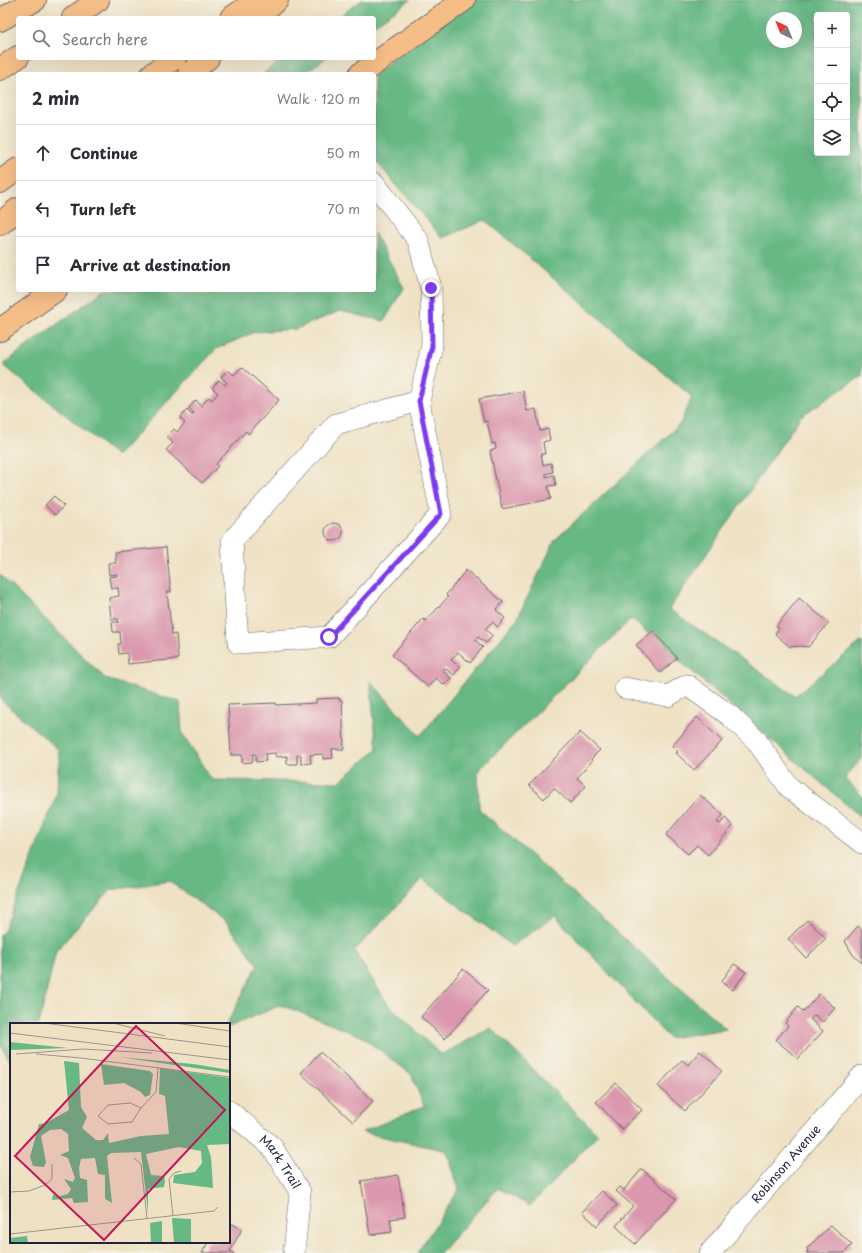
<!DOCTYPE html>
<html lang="en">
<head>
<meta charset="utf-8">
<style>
  :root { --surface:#fff; --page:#f2f2f3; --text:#2b2b33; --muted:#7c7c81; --line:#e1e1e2 }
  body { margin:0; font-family:"Playpen Sans",sans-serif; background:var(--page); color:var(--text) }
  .controls { position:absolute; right:12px; top:12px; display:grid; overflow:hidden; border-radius:4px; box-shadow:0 4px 16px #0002 }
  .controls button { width:36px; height:36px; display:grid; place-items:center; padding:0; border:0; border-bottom:1px solid var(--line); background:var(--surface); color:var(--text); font:20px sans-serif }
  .compass { position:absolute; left:766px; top:12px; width:36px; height:36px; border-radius:50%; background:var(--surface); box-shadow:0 4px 16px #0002; rotate:317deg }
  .stop { position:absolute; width:12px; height:12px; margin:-9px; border:3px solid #7c3aed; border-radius:50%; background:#fff }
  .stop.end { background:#7c3aed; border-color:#fff; box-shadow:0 1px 4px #0008 }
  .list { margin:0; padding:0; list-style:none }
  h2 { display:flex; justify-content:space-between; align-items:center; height:52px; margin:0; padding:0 16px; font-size:17px }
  h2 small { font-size:13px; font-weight:400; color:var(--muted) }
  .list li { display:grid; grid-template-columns:26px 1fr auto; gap:12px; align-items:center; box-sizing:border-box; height:56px; padding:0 16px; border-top:1px solid var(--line) }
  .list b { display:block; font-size:15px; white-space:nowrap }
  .list em { font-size:13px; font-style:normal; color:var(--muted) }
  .icon { flex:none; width:22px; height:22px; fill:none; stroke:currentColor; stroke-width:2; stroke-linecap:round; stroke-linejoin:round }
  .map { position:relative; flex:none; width:862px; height:1253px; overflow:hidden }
  .search { position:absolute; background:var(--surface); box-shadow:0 4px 16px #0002; left:16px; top:16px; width:360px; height:44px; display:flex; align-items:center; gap:10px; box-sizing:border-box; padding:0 14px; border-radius:4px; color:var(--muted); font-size:15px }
  .panel { position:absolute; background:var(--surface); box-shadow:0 4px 16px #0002; left:16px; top:72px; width:360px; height:220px; border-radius:4px }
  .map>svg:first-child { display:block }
</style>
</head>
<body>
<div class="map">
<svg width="862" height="1253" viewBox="0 0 862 1253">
  <rect width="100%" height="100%" fill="#f7f3e8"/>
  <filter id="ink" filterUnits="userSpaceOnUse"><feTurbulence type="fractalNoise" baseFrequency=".025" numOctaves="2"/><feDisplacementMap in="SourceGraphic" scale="8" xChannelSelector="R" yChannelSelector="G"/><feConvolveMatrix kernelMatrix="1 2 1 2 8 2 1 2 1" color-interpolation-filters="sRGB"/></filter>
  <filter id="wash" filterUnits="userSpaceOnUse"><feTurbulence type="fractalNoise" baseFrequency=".012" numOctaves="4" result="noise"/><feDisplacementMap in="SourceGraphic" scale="16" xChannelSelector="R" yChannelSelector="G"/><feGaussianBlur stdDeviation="0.9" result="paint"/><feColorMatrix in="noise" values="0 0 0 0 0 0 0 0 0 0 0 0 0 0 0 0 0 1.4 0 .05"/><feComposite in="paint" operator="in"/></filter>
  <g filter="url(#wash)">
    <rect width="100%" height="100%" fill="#efe2c4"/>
    <!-- forest -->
    <path fill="#66b884" stroke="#446d60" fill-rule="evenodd" d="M362,0H410L374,25V18H337Z
      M468,0H862V376L801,416L669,609L795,696L862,641V758L845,778L862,796V818L631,619L478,771L479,809L726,1029L669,1038L555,916L512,946L423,879L354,951L388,1004L441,1055L491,1028L598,1134L530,1206L498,1188L440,1253H417L459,1190L447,1151L362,1132L424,1106L411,1074L361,1036L281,1005L229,1027V1024H227L258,965L227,923L169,881L111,890L56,951L39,1024H11V1062L0,1044V935L4,931L57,794L59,750L0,699V575L106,679L180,702L182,733L212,780L339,782L377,749L370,681L420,736L517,619L555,540L680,424L692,397L485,220L442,238L374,159V74ZM817,15H847V153H817ZM772,18H796V42H772Z
      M284,58H326L303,74H263Z
      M374,233L404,288L384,321L340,311L296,329L255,332L216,349L117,456L3,365L35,340L105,290H374Z"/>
    <g id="blocks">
      <!-- building -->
      <path fill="#da97ad" d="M242,367L279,400L248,434L246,431L216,464L218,466L202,483L166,450L173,443L167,437L174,429L177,432L185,423L180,418L187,410L192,415L194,413L189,408L196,400L201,406L209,397L212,400L218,393L212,388L219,380L225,385L227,383L221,377L228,370L234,375Z
        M523,391L527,411L536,409L540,431L548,429L550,440L543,442L545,454H541L543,465L551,463L553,472L546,474V477L554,475L556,485L548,486L551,499L502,509L490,451L496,449L495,443L492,444L487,421L484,422L479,399Z
        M54,496L64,506L55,515L45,505Z
        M325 532a9 9 0 1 1 18 0a9 9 0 1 1-18 0Z
        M166,547L171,592H167L172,635L176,634L178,659L128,664L127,653L119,654L118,644H121L120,632H113L112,622H119L118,619H111L109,598L119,596L118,588H111L109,577L117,576V574L109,575L108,563H116L115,552Z
        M466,570L503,602L496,610L505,618L498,627L492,622L485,629L493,636L486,643L478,637L475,640L483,647L470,663L458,652L451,660L460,667L454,675L445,668L442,670L451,678L444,685L436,678L428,687L392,655L423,619L426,621L448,597L446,595Z
        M799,598L829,623L808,647L801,646L790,647L775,634L779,628L776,626Z
        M653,631L677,658L660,673L636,645Z
        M339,698V700H342L344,749H332L333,758L323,759V754L310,755L311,763L301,764V755H297V764H287V756L276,757L275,753L265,754L266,761L256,762V754H253V762L242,763V755H231L228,705L276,703V705L316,703V699Z
        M697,717L722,741L694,770L676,753L678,752L672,746Z
        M580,732L600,750L591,759L592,761L577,778L586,786L570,803L554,788L544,799L529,785Z
        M700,795L723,815L717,822L720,824L725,818L733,826L708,855L697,845L688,854L666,835Z
        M807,920L826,938L806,958L788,939Z
        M858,926L862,930V963L853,955L845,941Z
        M734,964L746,972L733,990L721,982Z
        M463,969L488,990L445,1039L421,1017Z
        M819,994L835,1008L823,1022L815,1015L810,1019L823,1031L798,1059L776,1040L788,1026L785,1023L798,1007L803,1012Z
        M700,1051L722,1071L685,1111L658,1086L682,1060L688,1065Z
        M320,1052L373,1101L353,1122L301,1073Z
        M616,1083L642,1110L622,1129L596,1102Z
        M642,1169L676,1199L635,1244L616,1226L633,1206L616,1191L620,1187L624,1190Z
        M398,1175L405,1217L390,1219L392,1232L370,1235L361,1181Z
        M602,1191L617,1205L597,1226L582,1212Z
        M229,1222L242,1229L230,1251L234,1253H202L208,1242H229Z
        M831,1225L852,1245L844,1253H806L808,1251L807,1248Z"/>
    </g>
  </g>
  <g filter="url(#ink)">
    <use href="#blocks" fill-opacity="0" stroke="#6a656b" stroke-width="1"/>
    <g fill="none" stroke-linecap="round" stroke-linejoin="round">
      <defs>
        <g id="minor">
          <path d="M374,183L418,240L431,288L432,346L419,401"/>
          <path d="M419,401L441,514L329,637L238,643L232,541L336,424Z"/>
          <path d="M625,688L668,696L687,685L729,715L756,740L789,787L862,843"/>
          <path id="s1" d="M229,1111L272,1147L300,1192L294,1253"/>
          <path id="s2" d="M710,1253L862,1076"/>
        </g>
        <path id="major" d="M360,74L464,0
          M0,330L56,290"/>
        <path id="highway" d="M73,18L98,0
          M231,18L257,0
          M256,18L277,0
          M0,20L35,0
          M0,69L18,57
          M152,74L175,58
          M189,74L208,58
          M0,182L18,169
          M0,224L18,209"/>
      </defs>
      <!-- minor casing -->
      <use href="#minor" stroke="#6a656b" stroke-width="22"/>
      <!-- major casing -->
      <use href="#major" stroke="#6a656b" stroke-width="24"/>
      <!-- highway casing -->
      <use href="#highway" stroke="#6a656b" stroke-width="24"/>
      <!-- minor -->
      <use href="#minor" stroke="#fff" stroke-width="21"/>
      <!-- major -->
      <use href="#major" stroke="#f6be87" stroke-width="22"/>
      <!-- highway -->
      <use href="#highway" stroke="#f6be87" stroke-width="22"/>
    </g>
  </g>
  <g fill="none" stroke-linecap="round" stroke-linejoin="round" filter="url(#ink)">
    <!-- route -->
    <path stroke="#7c3aed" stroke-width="5" d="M329,637L441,514L419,401L432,346L431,288"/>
  </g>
  <g text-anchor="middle" stroke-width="3.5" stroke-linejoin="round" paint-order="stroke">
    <!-- street labels -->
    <g font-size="12" fill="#22223b" stroke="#f7f3e8">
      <text dy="4" stroke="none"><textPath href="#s1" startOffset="73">Mark Trail</textPath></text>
      <text dy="4" stroke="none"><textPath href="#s2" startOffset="117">Robinson Avenue</textPath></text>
    </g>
  </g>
  <!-- overview -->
  <g transform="translate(10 1023)">
    <rect width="220" height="220" fill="#efe2c4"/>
    <path d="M0,19L58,25L0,27ZM109,34L183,41L220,47V50ZM54,38L69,40L71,84L77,94L72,105L86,117H93L98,110L99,120L131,113L159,111L155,73L149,71L150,45L220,55V121L197,122L201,134L203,165L163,160L164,152L185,149L192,140L191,128L169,124L136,131L141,152L154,153L155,158L154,164L138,166V190L131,129L101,130L97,133L102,180L95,176V152L88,151L85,135L71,136L69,145L70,155L77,157L78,179L64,180L62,175L42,177L43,171L47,174L58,171L61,166L54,156L63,159L65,155L58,135L50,132L59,128L58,111L51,106L40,107L31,113L36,139L34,144L23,143L20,134L29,101L36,100L59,87ZM91,41L140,48L143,51L140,72L135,74L131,69L114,60L94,62ZM162,195L181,196V220H164ZM152,198V220H141L140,200ZM17,213L18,220H0V215Z" fill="#66b884"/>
    <path fill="none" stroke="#9d958d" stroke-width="1" d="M34,0L220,24M103,0L155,13M165,0L220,8M0,10L220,37M6,31L73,26L142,30M26,31L71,35L220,54M120,80L131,85L122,99L98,101L88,93L98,82ZM131,85L146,69L148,45M124,135L131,141L137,195M0,169L19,168L35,162L42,156V141M163,193L159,156L164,150L171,148M0,211L204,188L208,184"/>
    <path fill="#c2185b" fill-opacity="0.15" stroke="#c2185b" stroke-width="2" d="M126,3L215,87L94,217L5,133Z"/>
    <rect width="220" height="220" fill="none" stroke="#22223b" stroke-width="2"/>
  </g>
</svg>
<div class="controls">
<button>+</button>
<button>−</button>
<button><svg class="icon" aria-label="locate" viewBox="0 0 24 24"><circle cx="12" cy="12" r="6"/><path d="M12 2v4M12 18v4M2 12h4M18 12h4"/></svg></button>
<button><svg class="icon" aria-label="layers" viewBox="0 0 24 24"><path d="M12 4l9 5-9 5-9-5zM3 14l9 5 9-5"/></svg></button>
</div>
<svg class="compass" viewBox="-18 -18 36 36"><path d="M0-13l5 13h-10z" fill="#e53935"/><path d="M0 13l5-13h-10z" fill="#7c7c81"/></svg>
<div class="stop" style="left:329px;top:637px"></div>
<div class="stop end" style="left:431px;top:288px"></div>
<div class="search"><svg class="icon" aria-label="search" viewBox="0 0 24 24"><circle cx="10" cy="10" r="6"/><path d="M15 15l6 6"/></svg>Search here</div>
<section class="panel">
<h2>2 min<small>Walk · 120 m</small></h2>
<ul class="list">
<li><svg class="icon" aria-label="ahead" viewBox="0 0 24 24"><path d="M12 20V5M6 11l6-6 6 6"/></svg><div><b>Continue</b></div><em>50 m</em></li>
<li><svg class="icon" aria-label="left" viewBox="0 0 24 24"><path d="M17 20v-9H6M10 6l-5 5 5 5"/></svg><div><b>Turn left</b></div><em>70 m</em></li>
<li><svg class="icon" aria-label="arrive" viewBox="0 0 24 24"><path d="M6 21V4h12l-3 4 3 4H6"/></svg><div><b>Arrive at destination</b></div></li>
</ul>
</section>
</div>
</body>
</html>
